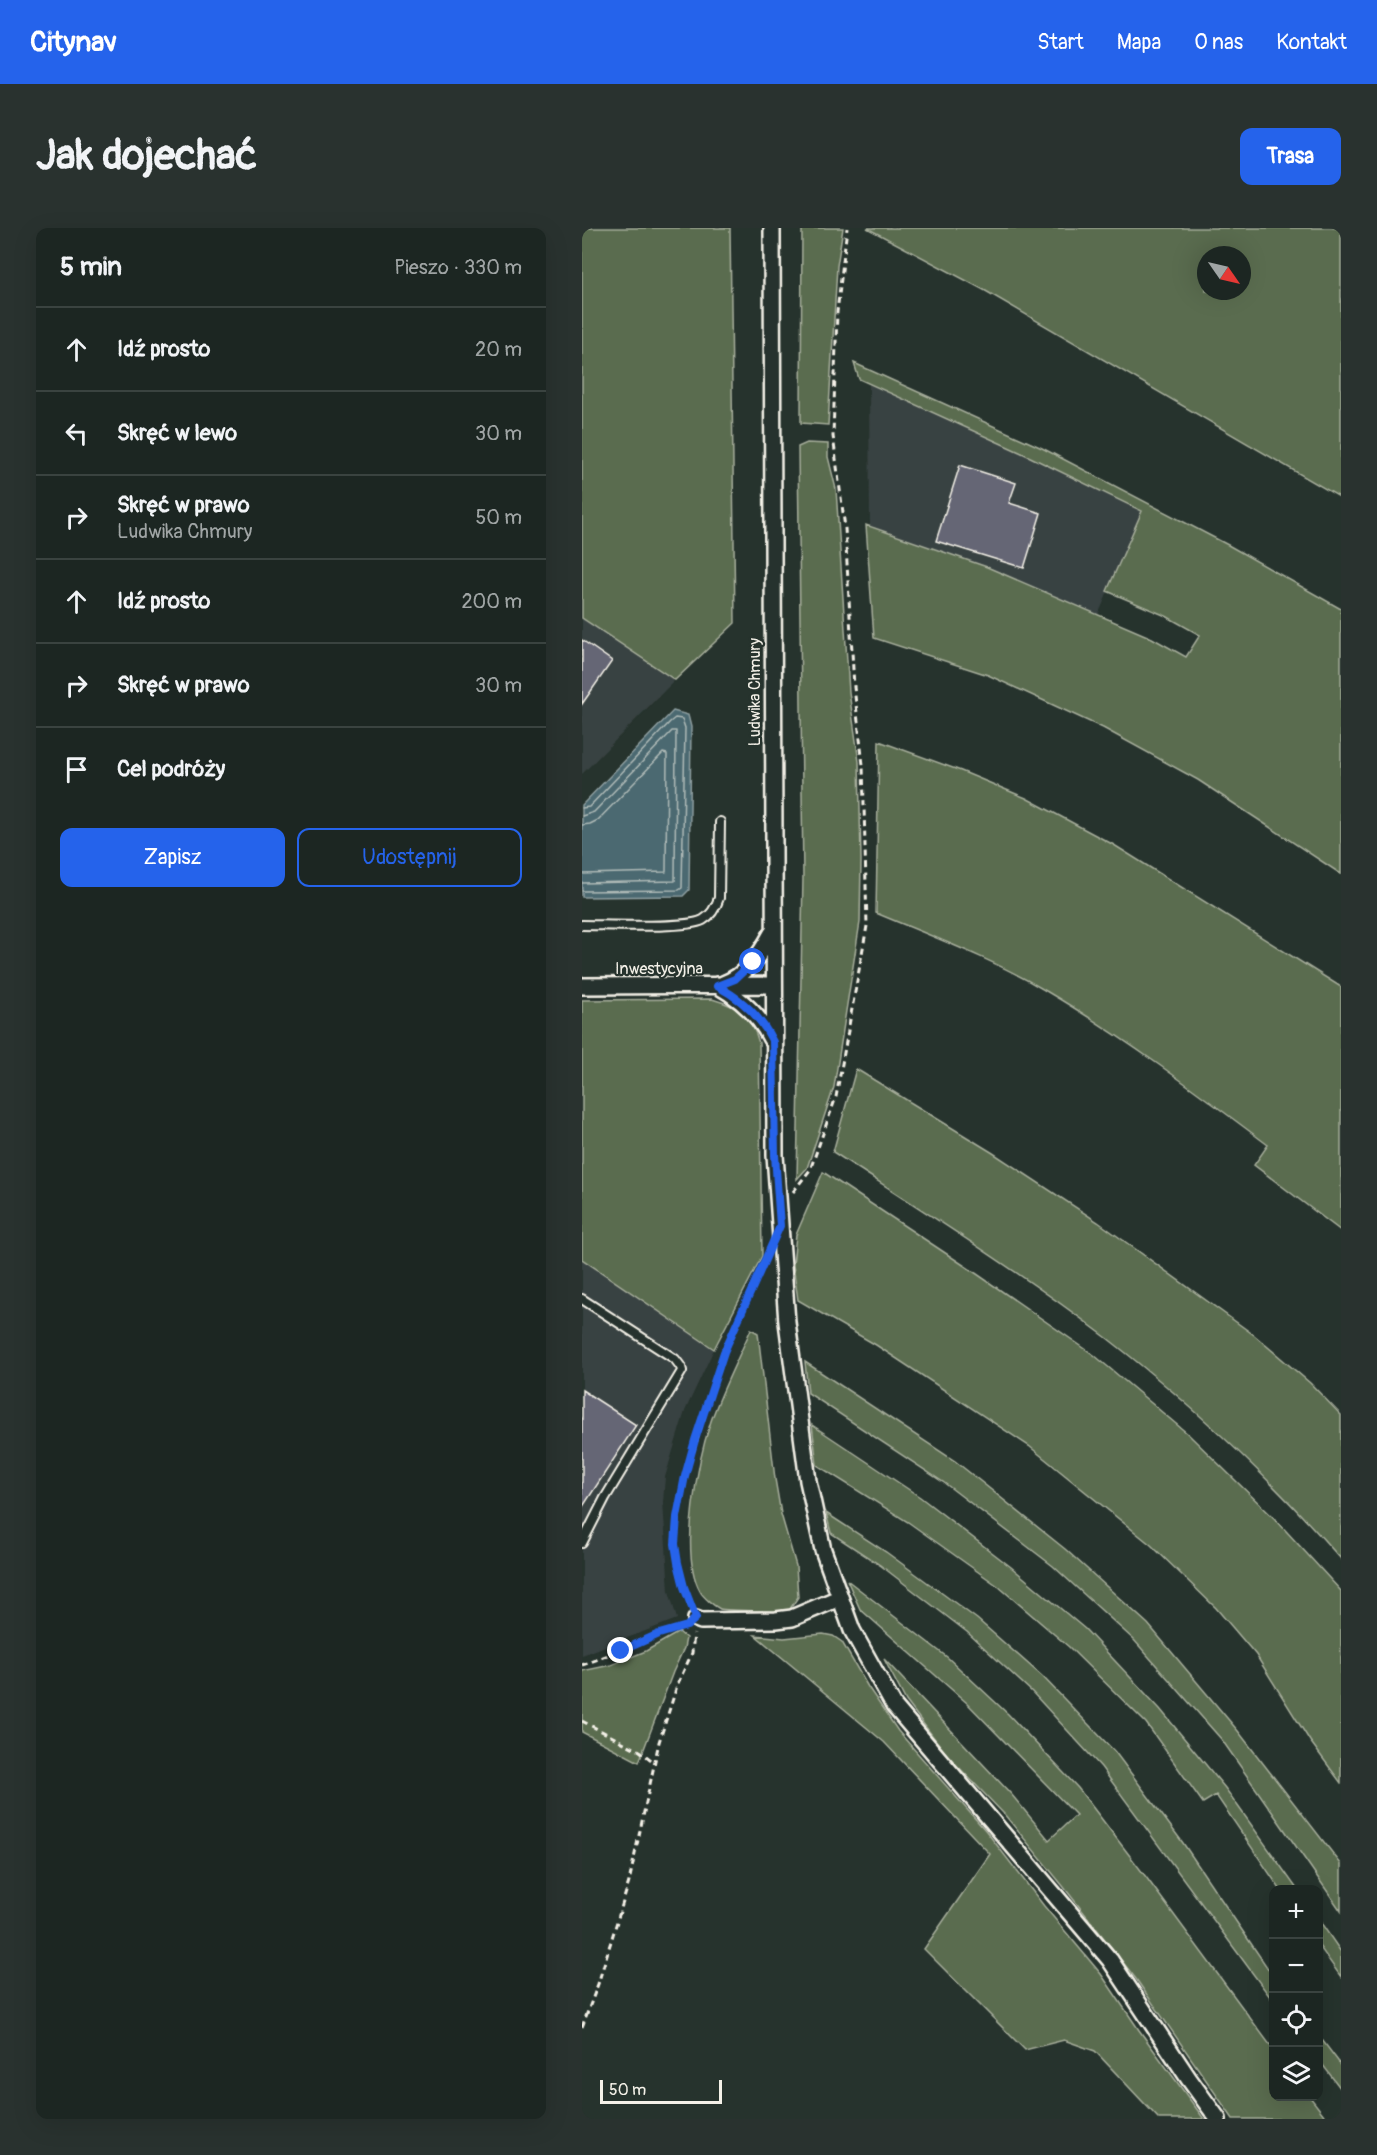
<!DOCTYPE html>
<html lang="pl">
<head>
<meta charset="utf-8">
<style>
  :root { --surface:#1c2622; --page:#29322f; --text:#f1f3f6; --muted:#a0a5a5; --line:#3a4340; --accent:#2563eb }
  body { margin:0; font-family:Pangolin,sans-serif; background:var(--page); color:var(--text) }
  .controls { position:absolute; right:18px; bottom:18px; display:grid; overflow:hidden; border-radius:12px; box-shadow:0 6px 24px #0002 }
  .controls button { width:54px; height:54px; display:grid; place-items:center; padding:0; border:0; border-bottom:2px solid var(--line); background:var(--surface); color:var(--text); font:30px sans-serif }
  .compass { position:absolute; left:615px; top:18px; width:54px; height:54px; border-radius:50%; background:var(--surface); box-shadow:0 6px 24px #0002; rotate:124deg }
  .scale { position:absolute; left:18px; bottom:15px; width:122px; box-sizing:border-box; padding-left:6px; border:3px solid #f4f1e8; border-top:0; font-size:16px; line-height:21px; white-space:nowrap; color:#f4f1e8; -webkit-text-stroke:4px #26332d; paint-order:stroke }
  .stop { position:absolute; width:18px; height:18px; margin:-14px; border:4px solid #2563eb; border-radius:50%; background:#fff }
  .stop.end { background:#2563eb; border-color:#fff; box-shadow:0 2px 6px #0008 }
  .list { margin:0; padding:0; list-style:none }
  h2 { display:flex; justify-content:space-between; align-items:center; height:78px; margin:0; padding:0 24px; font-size:26px }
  h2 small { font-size:20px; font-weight:400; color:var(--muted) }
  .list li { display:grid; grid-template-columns:39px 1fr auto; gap:18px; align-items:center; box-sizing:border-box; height:84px; padding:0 24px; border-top:2px solid var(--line) }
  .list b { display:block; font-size:22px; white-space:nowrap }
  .list p { margin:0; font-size:20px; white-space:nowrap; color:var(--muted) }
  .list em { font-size:20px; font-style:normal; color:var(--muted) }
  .actions { display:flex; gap:12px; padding:18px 24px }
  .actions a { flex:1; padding:14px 0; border:2px solid var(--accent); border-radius:12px; text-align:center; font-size:21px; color:var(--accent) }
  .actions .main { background:var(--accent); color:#fff }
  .icon { flex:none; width:33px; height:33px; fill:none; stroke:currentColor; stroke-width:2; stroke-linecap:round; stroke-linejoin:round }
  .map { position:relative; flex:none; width:759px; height:1891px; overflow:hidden; border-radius:12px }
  header { display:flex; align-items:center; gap:36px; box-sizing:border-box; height:84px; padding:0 30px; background:var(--accent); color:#fff }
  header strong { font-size:28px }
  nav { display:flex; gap:33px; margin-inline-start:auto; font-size:21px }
  .intro { display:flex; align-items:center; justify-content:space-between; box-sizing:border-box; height:144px; padding:0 36px }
  h1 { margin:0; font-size:42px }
  .button { padding:15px 27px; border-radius:12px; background:var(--accent); color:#fff; font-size:21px; font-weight:700 }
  main { display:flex; gap:36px; padding:0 36px }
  aside { flex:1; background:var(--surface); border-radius:12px; box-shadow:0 6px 24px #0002 }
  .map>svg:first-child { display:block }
</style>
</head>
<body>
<header>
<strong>Citynav</strong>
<nav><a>Start</a><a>Mapa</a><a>O nas</a><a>Kontakt</a></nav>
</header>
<div class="intro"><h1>Jak dojechać</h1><a class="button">Trasa</a></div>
<main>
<aside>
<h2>5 min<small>Pieszo · 330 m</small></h2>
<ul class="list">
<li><svg class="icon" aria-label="ahead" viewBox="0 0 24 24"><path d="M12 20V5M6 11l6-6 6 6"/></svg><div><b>Idź prosto</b></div><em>20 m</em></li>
<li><svg class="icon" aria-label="left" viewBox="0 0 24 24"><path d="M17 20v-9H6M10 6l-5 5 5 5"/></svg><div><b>Skręć w lewo</b></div><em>30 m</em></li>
<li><svg class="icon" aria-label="right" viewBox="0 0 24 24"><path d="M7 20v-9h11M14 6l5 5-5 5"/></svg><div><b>Skręć w prawo</b><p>Ludwika Chmury</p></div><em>50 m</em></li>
<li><svg class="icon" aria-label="ahead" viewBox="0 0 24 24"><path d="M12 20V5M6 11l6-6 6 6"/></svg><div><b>Idź prosto</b></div><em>200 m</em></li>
<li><svg class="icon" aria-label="right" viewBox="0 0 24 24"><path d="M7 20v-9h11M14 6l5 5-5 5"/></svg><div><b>Skręć w prawo</b></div><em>30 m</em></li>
<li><svg class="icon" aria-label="arrive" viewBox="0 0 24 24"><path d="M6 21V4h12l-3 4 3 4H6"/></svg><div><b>Cel podróży</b></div></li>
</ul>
<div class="actions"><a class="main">Zapisz</a><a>Udostępnij</a></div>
</aside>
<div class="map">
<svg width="759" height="1891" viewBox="0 0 759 1891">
  <rect width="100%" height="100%" fill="#26332d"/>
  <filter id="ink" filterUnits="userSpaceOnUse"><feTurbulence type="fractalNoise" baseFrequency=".0167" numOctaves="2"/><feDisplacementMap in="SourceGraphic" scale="12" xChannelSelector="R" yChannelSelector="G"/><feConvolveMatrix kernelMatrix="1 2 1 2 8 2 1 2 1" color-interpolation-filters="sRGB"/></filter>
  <g filter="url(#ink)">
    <!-- built -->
    <path fill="#394242" d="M287,156L442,226L561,284L516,387L405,339L288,298Z
      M0,390L93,452L0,546Z
      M0,1031L132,1121L103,1183L83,1249L81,1274L87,1363L95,1391L0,1427Z"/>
    <!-- green -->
    <path fill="#5a6c4f" stroke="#a7ae9c" stroke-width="1.5" fill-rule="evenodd" d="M0,0H148L153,395L93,452L0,390Z
      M220,0H261L255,38L246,197L219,195Z
      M285,0H759V270L402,62ZM624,27H660V63H624Z
      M272,135L460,220L646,317L759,381V646L616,552L521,500L406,447L292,410L284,297L405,339L570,410L604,429L618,407L584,388L525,363L560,283L442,226L277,151Z
      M225,215L246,216V229L254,261L267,464L277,534L279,632L278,694L252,859L225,940L215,951L221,650L216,219Z
      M297,513L379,543L444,570L532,617L759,759V1003L672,937L686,917C614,863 542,809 464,763C411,731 351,709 294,685Z
      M130,771C158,779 169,787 177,815L180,1028L132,1121L0,1031V772Z
      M274,841L411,925L516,994L672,1107L728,1155L759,1187V1331C688,1250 610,1176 525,1110C437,1043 343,984 251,924Z
      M241,944L395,1046L512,1127L606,1206L694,1292L759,1363V1555L728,1513L674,1427L634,1380L569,1317L447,1218L294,1117L216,1072L211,1037L214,1007Z
      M169,1101L176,1105L193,1251L199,1286L214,1338L216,1369L206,1384C196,1383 142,1383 138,1381C132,1378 121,1369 118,1363C97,1326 116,1232 129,1193C140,1162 156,1131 169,1101Z
      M223,1134L373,1233L483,1321L566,1396L656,1503L759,1636V1683L640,1512L552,1412L471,1338L361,1254L226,1165Z
      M230,1197L338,1269L429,1339L503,1401L578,1481L643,1560L715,1661H698L634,1567L621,1575L564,1495L487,1419L416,1358L326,1294L235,1237Z
      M244,1285L304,1324L395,1391L461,1449L533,1524L601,1615L691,1748V1773L519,1539L450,1464L385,1404L298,1337L249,1305Z
      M265,1352L365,1429L426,1486L496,1560L564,1649L691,1821L692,1868L728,1869L745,1891H651L554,1751L481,1658L422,1586L365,1527L324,1473L302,1431L429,1566L467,1612L494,1587L385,1475L278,1381Z
      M97,1404L104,1410L102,1420L91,1444L57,1534L0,1504V1443L29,1437L64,1423Z
      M241,1406L251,1408L260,1414L286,1459L316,1503L404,1603L462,1678L519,1746L557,1802L622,1891H577L513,1823L482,1812L443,1822L342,1721L408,1626L302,1514L173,1407L202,1410Z
      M737,1692L759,1724V1749L737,1718Z
      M737,1808L759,1837V1861L737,1832Z"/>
    <!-- water -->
    <path fill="#4b6971" stroke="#8f9fa1" stroke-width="1.5" d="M91,483L106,487L109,499L107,662L101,668L0,669V577Z"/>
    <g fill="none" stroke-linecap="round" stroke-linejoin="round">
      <!-- shore -->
      <path stroke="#b0bbb8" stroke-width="1.5" d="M0,580L7,579L88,494L93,490L100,491L103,500L100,660L97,662L0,663
        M0,588L12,584L90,503H94L93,653L0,655
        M0,597L8,596L16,592L81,525L85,526L84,644L0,646"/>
    </g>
    <!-- building -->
    <path fill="#656674" stroke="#f4f1e8" stroke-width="1.5" d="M378,237L434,255L427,275L459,285L442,340L354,313Z
      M0,412L30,433L0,476Z
      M0,1162L54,1197L0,1280Z"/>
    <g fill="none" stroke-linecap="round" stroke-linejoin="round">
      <defs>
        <path id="lane" d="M0,697C24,697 104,701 121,692C130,687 134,679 137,670L138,594
          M0,1071L93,1131L99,1139L100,1143L23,1270L0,1315"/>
        <path id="street" d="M190,0L193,927L205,1094L226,1253L241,1322L270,1402L312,1478L528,1732L607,1851L636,1891
          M141,756C165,747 178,727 190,705
          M135,757C158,770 178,788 189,811
          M0,758L191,757
          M114,1391L119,1393L194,1392L210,1390L257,1370"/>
      </defs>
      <!-- lane casing -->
      <use href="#lane" stroke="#f4f1e8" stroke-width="12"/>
      <!-- street casing -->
      <use href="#street" stroke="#f4f1e8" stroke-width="20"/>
      <!-- path -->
      <path stroke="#f4f1e8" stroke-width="3" stroke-dasharray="6 4.5" stroke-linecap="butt" d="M211,964L228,942L254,869L285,698L281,537L272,459L263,300L251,208L255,84L265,0
        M108,1377L96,1335L93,1316L95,1289L103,1248L142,1124L184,1029
        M0,1437C34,1425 67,1408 102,1398
        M0,1493L58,1523L73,1535
        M0,1799L16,1756L47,1654L77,1514L96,1455L110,1425L112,1406"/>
      <!-- lane -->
      <use href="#lane" stroke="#26332d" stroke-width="8"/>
      <!-- street -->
      <use href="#street" stroke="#26332d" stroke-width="15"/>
    </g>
  </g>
  <g fill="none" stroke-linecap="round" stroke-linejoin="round" filter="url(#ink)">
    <!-- route -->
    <path stroke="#2563eb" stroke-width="8" d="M39,1423L77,1406L105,1398L114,1390L102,1359L96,1335L93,1316L95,1289L103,1248L113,1212L142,1124L198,998L193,927L191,814C179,789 160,771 135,758L153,751L171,734"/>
  </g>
  <g text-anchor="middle" stroke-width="4.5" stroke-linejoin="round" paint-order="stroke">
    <!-- street labels -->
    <g font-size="16" fill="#f4f1e8" stroke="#26332d">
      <text transform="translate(172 464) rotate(-90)" y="6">Ludwika Chmury</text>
      <text x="77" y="746">Inwestycyjna</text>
    </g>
  </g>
</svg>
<div class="controls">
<button>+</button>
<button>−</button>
<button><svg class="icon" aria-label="locate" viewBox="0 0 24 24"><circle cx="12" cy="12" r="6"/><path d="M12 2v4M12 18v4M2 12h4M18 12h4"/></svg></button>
<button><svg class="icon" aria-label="layers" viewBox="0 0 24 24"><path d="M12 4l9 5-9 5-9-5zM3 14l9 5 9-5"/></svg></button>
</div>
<svg class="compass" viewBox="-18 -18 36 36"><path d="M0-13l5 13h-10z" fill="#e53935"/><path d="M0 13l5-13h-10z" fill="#a0a5a5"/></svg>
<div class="scale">50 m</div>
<div class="stop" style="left:171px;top:734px"></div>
<div class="stop end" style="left:39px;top:1423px"></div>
</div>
</main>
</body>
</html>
